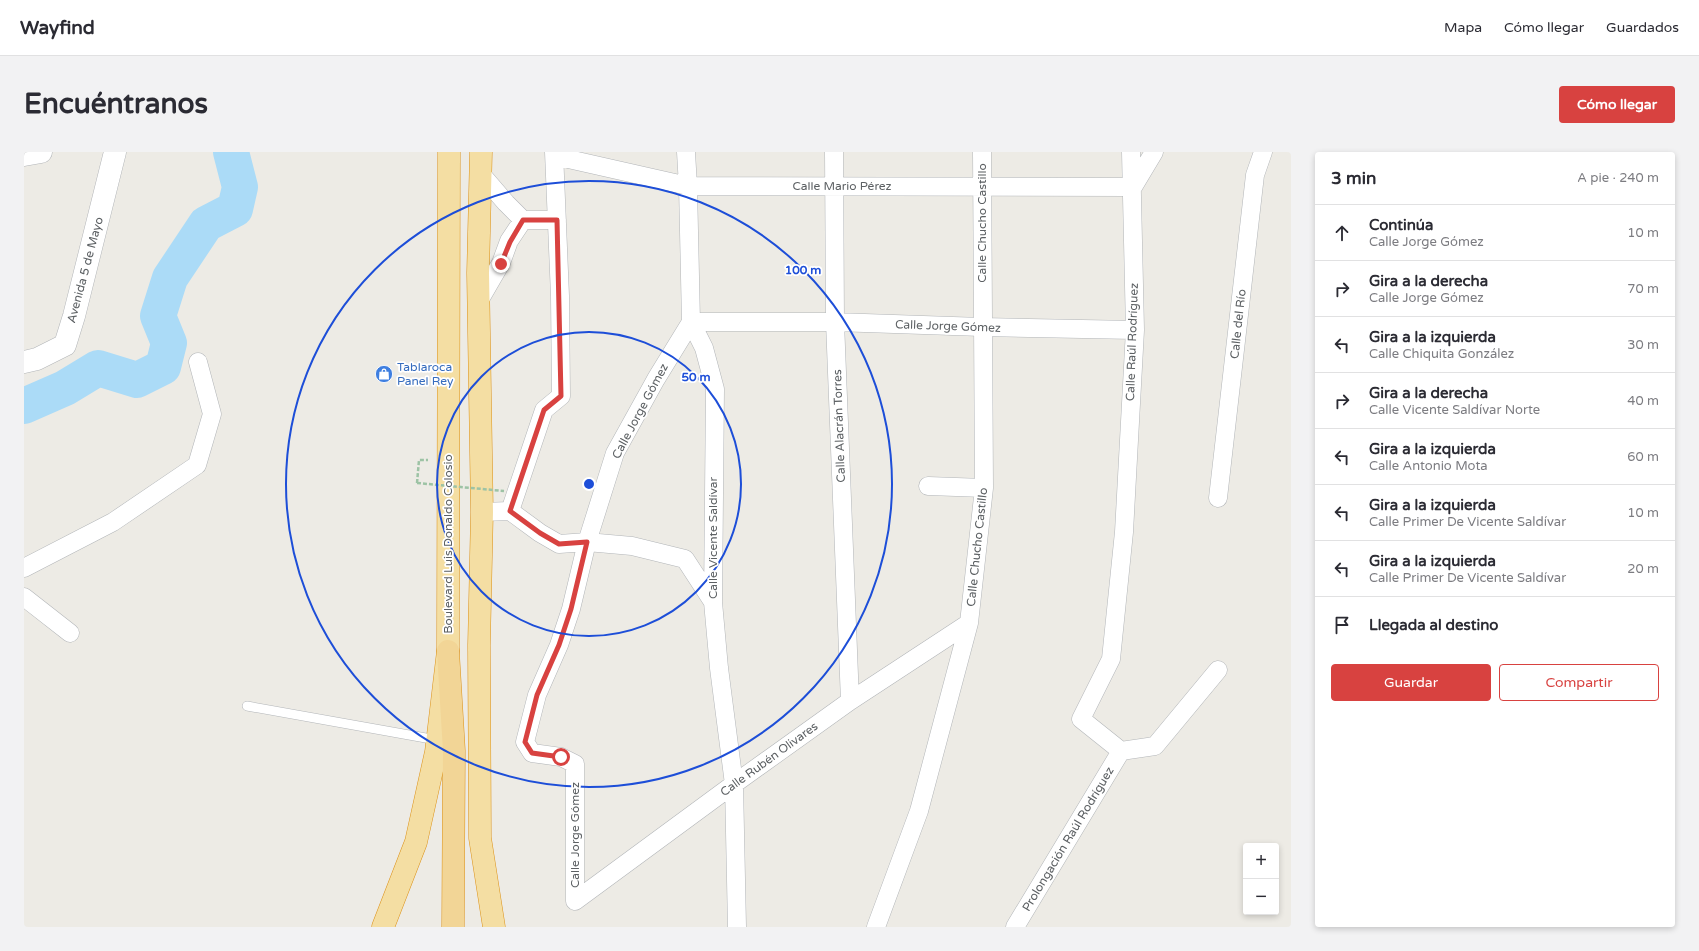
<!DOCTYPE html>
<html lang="es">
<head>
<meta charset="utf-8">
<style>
  :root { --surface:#fff; --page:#f2f2f3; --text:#2b2b33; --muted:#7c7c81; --line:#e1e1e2; --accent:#d84240 }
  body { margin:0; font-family:"Varela Round",sans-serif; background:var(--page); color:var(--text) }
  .controls { position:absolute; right:12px; bottom:12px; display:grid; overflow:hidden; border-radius:4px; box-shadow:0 2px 6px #0003 }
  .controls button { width:36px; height:36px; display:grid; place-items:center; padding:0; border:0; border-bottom:1px solid var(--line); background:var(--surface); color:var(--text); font:20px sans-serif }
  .stop { position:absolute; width:12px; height:12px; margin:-9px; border:3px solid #d84240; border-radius:50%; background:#fff }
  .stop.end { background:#d84240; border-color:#fff; box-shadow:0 1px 4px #0008 }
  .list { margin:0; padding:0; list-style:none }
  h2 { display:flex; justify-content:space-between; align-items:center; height:52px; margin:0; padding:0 16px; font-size:17px }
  h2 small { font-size:13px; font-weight:400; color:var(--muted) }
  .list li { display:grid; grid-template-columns:26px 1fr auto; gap:12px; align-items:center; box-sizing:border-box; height:56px; padding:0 16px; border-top:1px solid var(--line) }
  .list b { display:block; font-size:15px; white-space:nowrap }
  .list p { margin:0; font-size:13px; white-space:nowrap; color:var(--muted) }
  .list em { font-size:13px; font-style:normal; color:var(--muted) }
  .actions { display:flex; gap:8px; padding:12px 16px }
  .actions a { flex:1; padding:9px 0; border:1px solid var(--accent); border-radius:4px; text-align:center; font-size:14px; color:var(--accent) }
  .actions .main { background:var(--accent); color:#fff }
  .icon { flex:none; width:22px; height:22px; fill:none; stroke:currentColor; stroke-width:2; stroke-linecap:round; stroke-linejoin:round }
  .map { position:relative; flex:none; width:1267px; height:775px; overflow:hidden; border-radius:4px }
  header { display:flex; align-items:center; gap:24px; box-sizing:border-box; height:56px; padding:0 20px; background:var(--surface); border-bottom:1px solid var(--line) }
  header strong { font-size:19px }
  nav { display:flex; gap:22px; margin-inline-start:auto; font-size:14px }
  .intro { display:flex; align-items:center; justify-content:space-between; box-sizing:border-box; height:96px; padding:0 24px }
  h1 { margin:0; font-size:28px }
  .button { padding:10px 18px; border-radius:4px; background:var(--accent); color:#fff; font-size:14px; font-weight:700 }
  main { display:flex; gap:24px; padding:0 24px }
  aside { flex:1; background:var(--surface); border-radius:4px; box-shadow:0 2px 6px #0003 }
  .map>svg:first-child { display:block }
</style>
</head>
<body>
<header>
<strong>Wayfind</strong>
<nav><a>Mapa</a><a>Cómo llegar</a><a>Guardados</a></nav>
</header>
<div class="intro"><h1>Encuéntranos</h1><a class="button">Cómo llegar</a></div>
<main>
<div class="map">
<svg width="1267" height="775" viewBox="0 0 1267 775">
  <rect width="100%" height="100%" fill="#edebe5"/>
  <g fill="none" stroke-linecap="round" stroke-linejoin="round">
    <!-- river -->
    <path stroke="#abdbf7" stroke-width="36" d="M0,254L41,236L74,216L113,228L139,215L145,191L134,164L146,126L182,72L211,57L216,35L207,0"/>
    <defs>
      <path id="service" d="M223,554L413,588"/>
      <path id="minor" d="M662,0L664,34L667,170L680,196L691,237L689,450L695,516L710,632L713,775
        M810,0L811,170L826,549
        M531,4L664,34L1109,35
        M457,22L482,51L499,68H533
        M1109,35L1130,0
        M455,149L477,111L485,89L499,68
        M667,170H811L958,175L1111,178
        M904,334L960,336
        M1194,346L1231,23L1239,0
        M486,359L520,258L537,244L536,144L530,0
        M458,360L486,359L516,381L535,392L563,390L608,394L661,407L689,450
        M0,416L89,370L173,313L188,262L174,210
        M0,445L46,481
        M1097,599L1057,567L1087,507L1100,380L1111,178L1107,0
        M1097,599L1131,594L1194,518
        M551,749V612L537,605L508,601L501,590L513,543L535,493L547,457L563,390L591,301L632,227L667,170
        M551,749L710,632L826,549L945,471
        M852,775L895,659L945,471L960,336L958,0
        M991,775L1097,599"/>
      <path id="tertiary" d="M0,3L17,0
        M0,210L13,207L41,193L50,164L91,0"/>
      <path id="trunk" d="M457,0L454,121L458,360L455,493L456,686L470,775
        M359,775L392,690L412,600L424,499L425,0"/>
      <path id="motorway" d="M424,499L430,599L429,775"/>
    </defs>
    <!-- service casing -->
    <use href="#service" stroke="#b2b5b8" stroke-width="10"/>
    <!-- minor casing -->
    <use href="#minor" stroke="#b2b5b8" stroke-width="19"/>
    <!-- tertiary casing -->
    <use href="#tertiary" stroke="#b2b5b8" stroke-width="23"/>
    <!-- trunk casing -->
    <use href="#trunk" stroke="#dc9116" stroke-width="23"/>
    <!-- motorway casing -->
    <use href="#motorway" stroke="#dc9116" stroke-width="23"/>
    <!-- path -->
    <path stroke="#9dc3a5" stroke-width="2.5" stroke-dasharray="4 2" stroke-linecap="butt" d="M393,331L395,308H404"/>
    <!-- service -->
    <use href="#service" stroke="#fff" stroke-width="9"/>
    <!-- minor -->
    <use href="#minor" stroke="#fff" stroke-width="18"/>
    <!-- tertiary -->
    <use href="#tertiary" stroke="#fff" stroke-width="22"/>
    <!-- trunk -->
    <use href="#trunk" stroke="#f4dea3" stroke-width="22"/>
    <!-- motorway -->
    <use href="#motorway" stroke="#f2d596" stroke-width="22"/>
    <!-- path-bridge -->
    <path stroke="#9dc3a5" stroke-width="2.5" stroke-dasharray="4 2" stroke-linecap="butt" d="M393,331L480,339"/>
  </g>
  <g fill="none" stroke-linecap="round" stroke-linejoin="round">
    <!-- route -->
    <path stroke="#d84240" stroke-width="5" d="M477,112L486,90L499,68H533L537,244L520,258L486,359L516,381L535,392L563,390L547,457L535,493L513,543L501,590L508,601L537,605"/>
  </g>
  <!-- distance rings -->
  <g fill="none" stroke="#1d4ed8" stroke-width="2">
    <circle cx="565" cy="332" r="152"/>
    <circle cx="565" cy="332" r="303"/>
  </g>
  <!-- icons -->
  <defs>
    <symbol id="shop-disc" viewBox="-11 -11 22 22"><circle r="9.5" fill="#3f7fe0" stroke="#fff"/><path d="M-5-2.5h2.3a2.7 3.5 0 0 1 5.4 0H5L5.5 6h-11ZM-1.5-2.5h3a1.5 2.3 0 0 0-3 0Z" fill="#fff"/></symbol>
  </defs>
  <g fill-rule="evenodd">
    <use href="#shop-disc" x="350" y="212" width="20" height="20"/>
  </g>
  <g text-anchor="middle" stroke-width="3.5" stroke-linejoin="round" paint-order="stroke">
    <!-- street labels -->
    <g font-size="12" fill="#5c6063" stroke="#fff">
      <text x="818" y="38">Calle Mario Pérez</text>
      <text transform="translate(958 71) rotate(-90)" y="4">Calle Chucho Castillo</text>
      <text transform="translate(61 118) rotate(-75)" y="4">Avenida 5 de Mayo</text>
      <text transform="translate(1214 172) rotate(-84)" y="4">Calle del Río</text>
      <text transform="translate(924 174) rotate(2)" y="4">Calle Jorge Gómez</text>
      <text transform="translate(1108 190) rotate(-88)" y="4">Calle Raúl Rodríguez</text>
      <text transform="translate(616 259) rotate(-62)" y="4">Calle Jorge Gómez</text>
      <text transform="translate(815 274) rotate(-92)" y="4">Calle Alacrán Torres</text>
      <text transform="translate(689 386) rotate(-90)" y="4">Calle Vicente Saldívar</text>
      <text transform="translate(424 392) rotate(-90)" y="4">Boulevard Luis Donaldo Colosio</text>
      <text transform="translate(953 395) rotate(-84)" y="4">Calle Chucho Castillo</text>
      <text transform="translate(745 607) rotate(-36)" y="4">Calle Rubén Olivares</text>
      <text transform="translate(551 683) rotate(-90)" y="4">Calle Jorge Gómez</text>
      <text transform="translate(1044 687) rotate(-59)" y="4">Prolongación Raúl Rodríguez</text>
    </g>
    <!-- shop labels -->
    <g font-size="12" fill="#366cbe" stroke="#fff" text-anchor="start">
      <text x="373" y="219">Tablaroca<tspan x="373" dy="14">Panel Rey</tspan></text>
    </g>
  </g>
  <circle cx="565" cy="332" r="6" fill="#1d4ed8" stroke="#fff" stroke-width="2"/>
  <g font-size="12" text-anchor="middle" font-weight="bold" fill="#1d4ed8" stroke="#fff" stroke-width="3.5" stroke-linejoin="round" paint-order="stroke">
    <text x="779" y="122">100 m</text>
    <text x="672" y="229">50 m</text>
  </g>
</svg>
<div class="controls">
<button>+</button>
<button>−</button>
</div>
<div class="stop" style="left:537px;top:605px"></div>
<div class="stop end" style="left:477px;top:112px"></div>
</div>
<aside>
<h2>3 min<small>A pie · 240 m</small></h2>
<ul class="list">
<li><svg class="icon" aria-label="ahead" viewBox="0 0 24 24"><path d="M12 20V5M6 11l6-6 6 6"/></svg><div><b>Continúa</b><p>Calle Jorge Gómez</p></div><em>10 m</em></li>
<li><svg class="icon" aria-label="right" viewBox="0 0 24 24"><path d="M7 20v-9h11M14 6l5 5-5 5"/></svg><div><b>Gira a la derecha</b><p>Calle Jorge Gómez</p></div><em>70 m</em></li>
<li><svg class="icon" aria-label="left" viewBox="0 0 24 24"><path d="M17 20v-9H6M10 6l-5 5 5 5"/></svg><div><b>Gira a la izquierda</b><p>Calle Chiquita González</p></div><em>30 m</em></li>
<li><svg class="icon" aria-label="right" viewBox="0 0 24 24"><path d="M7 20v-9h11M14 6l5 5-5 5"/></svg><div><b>Gira a la derecha</b><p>Calle Vicente Saldívar Norte</p></div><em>40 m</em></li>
<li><svg class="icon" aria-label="left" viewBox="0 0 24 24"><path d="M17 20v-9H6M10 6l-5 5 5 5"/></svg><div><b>Gira a la izquierda</b><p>Calle Antonio Mota</p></div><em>60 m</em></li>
<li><svg class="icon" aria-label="left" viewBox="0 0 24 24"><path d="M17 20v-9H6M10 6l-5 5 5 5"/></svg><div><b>Gira a la izquierda</b><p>Calle Primer De Vicente Saldívar</p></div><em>10 m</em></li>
<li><svg class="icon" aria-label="left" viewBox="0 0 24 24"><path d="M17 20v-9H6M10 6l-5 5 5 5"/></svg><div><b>Gira a la izquierda</b><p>Calle Primer De Vicente Saldívar</p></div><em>20 m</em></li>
<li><svg class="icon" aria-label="arrive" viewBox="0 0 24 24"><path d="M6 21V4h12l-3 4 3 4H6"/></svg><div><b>Llegada al destino</b></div></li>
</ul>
<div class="actions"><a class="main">Guardar</a><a>Compartir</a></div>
</aside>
</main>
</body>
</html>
